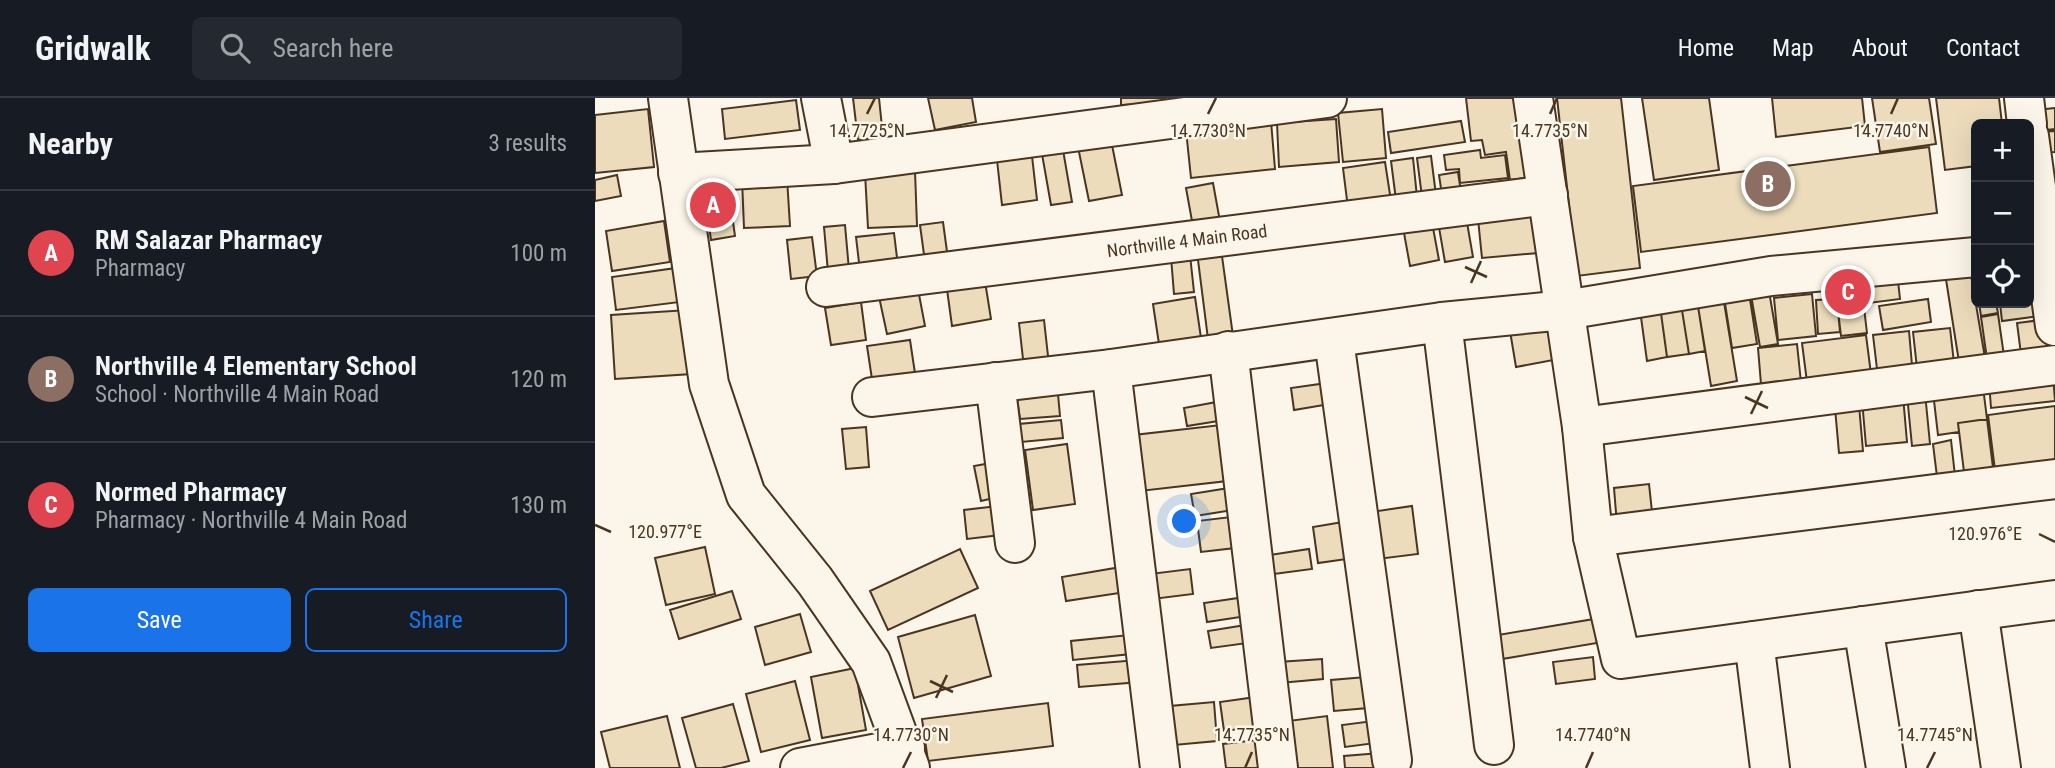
<!DOCTYPE html>
<html lang="en">
<head>
<meta charset="utf-8">
<style>
  :root { --surface:#171b24; --page:#242831; --text:#f1f3f6; --muted:#9ea1a6; --line:#363941; --accent:#1a73e8 }
  body { margin:0; font-family:"Roboto Condensed",sans-serif; background:var(--page); color:var(--text) }
  .controls { position:absolute; right:21px; top:21px; display:grid; overflow:hidden; border-radius:10px; box-shadow:0 7px 28px #0002 }
  .controls button { width:63px; height:63px; display:grid; place-items:center; padding:0; border:0; border-bottom:2px solid var(--line); background:var(--surface); color:var(--text); font:35px sans-serif }
  .you { position:absolute; left:590px; top:424px; width:24px; height:24px; margin:-18px; border:5px solid #fff; border-radius:50%; background:#1a73e8; box-shadow:0 0 0 10px #1a73e833 }
  .badge { display:grid; place-items:center; width:46px; height:46px; border-radius:50%; background:var(--accent); color:#fff; font-size:23px; font-weight:700 }
  .pin { position:absolute; translate:-50% -50%; border:4px solid #fff; box-shadow:0 2px 7px #0006 }
  .list { margin:0; padding:0; list-style:none }
  h2 { display:flex; justify-content:space-between; align-items:center; height:91px; margin:0; padding:0 28px; font-size:30px }
  h2 small { font-size:23px; font-weight:400; color:var(--muted) }
  .list li { display:grid; grid-template-columns:46px 1fr auto; gap:21px; align-items:center; box-sizing:border-box; height:126px; padding:0 28px; border-top:2px solid var(--line) }
  .list b { display:block; font-size:26px; white-space:nowrap }
  .list p { margin:0; font-size:23px; white-space:nowrap; color:var(--muted) }
  .list em { font-size:23px; font-style:normal; color:var(--muted) }
  .actions { display:flex; gap:14px; padding:21px 28px }
  .actions a { flex:1; padding:16px 0; border:2px solid var(--accent); border-radius:10px; text-align:center; font-size:24px; color:var(--accent) }
  .actions .main { background:var(--accent); color:#fff }
  .icon { flex:none; width:38px; height:38px; fill:none; stroke:currentColor; stroke-width:2; stroke-linecap:round; stroke-linejoin:round }
  .map { position:relative; flex:none; width:1460px; height:670px; overflow:hidden }
  header { display:flex; align-items:center; gap:42px; box-sizing:border-box; height:98px; padding:0 35px; background:var(--surface); border-bottom:2px solid var(--line) }
  header strong { font-size:33px }
  nav { display:flex; gap:38px; margin-inline-start:auto; font-size:24px }
  .search { width:490px; height:63px; background:var(--page); display:flex; align-items:center; gap:18px; box-sizing:border-box; padding:0 24px; border-radius:10px; color:var(--muted); font-size:26px }
  main { display:flex }
  aside { flex:1; background:var(--surface) }
  .map>svg:first-child { display:block }
</style>
</head>
<body>
<header>
<strong>Gridwalk</strong>
<div class="search"><svg class="icon" aria-label="search" viewBox="0 0 24 24"><circle cx="10" cy="10" r="6"/><path d="M15 15l6 6"/></svg>Search here</div>
<nav><a>Home</a><a>Map</a><a>About</a><a>Contact</a></nav>
</header>
<main>
<aside>
<h2>Nearby<small>3 results</small></h2>
<ul class="list">
<li><span class="badge" style="background:#e0444e">A</span><div><b>RM Salazar Pharmacy</b><p>Pharmacy</p></div><em>100 m</em></li>
<li><span class="badge" style="background:#8d6e63">B</span><div><b>Northville 4 Elementary School</b><p>School · Northville 4 Main Road</p></div><em>120 m</em></li>
<li><span class="badge" style="background:#e0444e">C</span><div><b>Normed Pharmacy</b><p>Pharmacy · Northville 4 Main Road</p></div><em>130 m</em></li>
</ul>
<div class="actions"><a class="main">Save</a><a>Share</a></div>
</aside>
<div class="map">
<svg width="1460" height="670" viewBox="0 0 1460 670">
  <rect width="100%" height="100%" fill="#fbf6e9"/>
  <!-- building -->
  <path fill="#ecdcbc" stroke="#4a3520" stroke-width="2" d="M258,0H284L288,39L263,42Z
    M333,0H377L381,24L340,32Z
    M526,0H571V5L526,7Z
    M871,0H925L937,79L915,82L911,54L890,57L887,42L876,43Z
    M962,0H1026L1045,170L982,178Z
    M1047,0H1114L1124,72L1059,82Z
    M1177,0H1267L1270,28L1181,39Z
    M1277,0H1334L1341,46L1285,54Z
    M1341,0H1404L1407,26H1381V68L1350,72Z
    M201,2L205,32L130,41L127,11Z
    M1460,10V31L1443,33L1441,12Z
    M53,11L59,69L0,75V17Z
    M787,11L791,60L748,64L743,15Z
    M741,21L744,64L684,69L682,25Z
    M676,23L680,71L596,80L591,32Z
    M866,23L870,44L796,55L793,34Z
    M1460,33V54L1445,55L1443,34Z
    M516,42L527,97L494,103L483,49Z
    M1334,49L1342,115L1046,154L1038,88Z
    M468,52L477,104L456,107L447,56Z
    M885,52L886,60L910,57L913,80L865,85L864,71L851,72L849,57Z
    M437,58L442,102L407,107L402,62Z
    M836,58L841,97L827,99L822,60Z
    M818,60L822,99L801,102L796,63Z
    M790,64L796,103L753,110L748,70Z
    M320,73L322,128L273,130L270,75Z
    M863,74L866,94L847,97L844,77Z
    M22,77L26,98L0,103V82Z
    M192,80L195,128L149,130L147,82Z
    M618,85L626,129L599,134L591,90Z
    M134,96L140,138L116,142L110,100Z
    M938,105L943,155L887,160L882,111Z
    M870,113L878,159L850,164L842,118Z
    M836,119L844,162L815,168L807,124Z
    M69,123L75,164L17,173L11,133Z
    M348,124L353,161L330,164L325,127Z
    M250,127L254,172L233,174L229,129Z
    M299,135L303,168L265,173L261,139Z
    M217,139L222,178L196,181L192,142Z
    M626,151L638,238L613,241L602,154Z
    M595,157L599,194L579,196L576,159Z
    M1434,169L1452,217L1407,223L1405,205H1434Z
    M81,170L85,204L21,212L17,179Z
    M1375,171L1390,260L1364,264L1350,175Z
    M1302,174L1305,201L1274,205L1271,177Z
    M389,177L396,221L357,228L351,184Z
    M1266,184L1272,235L1246,238L1240,187Z
    M322,186L330,228L292,236L283,194Z
    M1174,193L1183,246L1165,249L1156,197Z
    M1154,195L1162,246L1137,250L1129,199Z
    M1217,196L1221,238L1183,242L1179,200Z
    M1128,198L1142,283L1116,288L1102,202Z
    M600,199L606,240L564,246L558,206Z
    M1242,201L1245,234L1223,236L1221,202Z
    M1333,201L1336,224L1288,232L1284,208Z
    M1102,202L1110,253L1094,256L1086,206Z
    M266,204L271,242L236,247L230,210Z
    M1384,205H1401L1403,215L1386,218Z
    M1086,206L1094,256L1072,259L1065,208Z
    M1065,208L1072,259L1052,263L1045,212Z
    M93,212L97,276L20,281L16,217Z
    M1403,216L1410,265L1393,268L1386,219Z
    M960,218L969,260L921,269L914,227Z
    M1454,221L1459,260L1427,264L1422,225Z
    M449,222L454,267L429,270L424,225Z
    M1355,230L1359,265L1322,270L1318,234Z
    M1314,233L1317,267L1282,271L1278,237Z
    M1271,237L1277,284L1213,292L1207,245Z
    M315,242L321,282L278,288L272,248Z
    M1202,246L1207,294L1167,298L1163,250Z
    M1458,277L1460,303L1396,310L1394,284Z
    M732,285L735,306L699,312L696,290Z
    M1388,289L1392,321L1363,325L1364,334L1343,337L1338,294Z
    M1330,295L1335,346L1317,348L1312,297Z
    M463,296L465,318L425,321L422,300Z
    M1308,298L1312,344L1271,348L1267,302Z
    M627,303L630,322L592,328L589,310Z
    M1264,307L1268,353L1244,355L1240,310Z
    M1460,308V372L1401,380L1393,317Z
    M1392,321L1399,378L1370,382L1363,325Z
    M466,322L468,340L426,344L424,326Z
    M626,327L632,383L545,393L539,337Z
    M271,329L274,369L251,371L247,331Z
    M1356,342L1361,387H1343L1338,346Z
    M472,346L480,406L438,412L430,352Z
    M396,365L403,399L386,403L379,368Z
    M1054,386L1058,423L1022,427L1019,390Z
    M634,390L638,412L600,418L596,396Z
    M411,407L414,436L372,441L369,412Z
    M817,408L823,456L783,461L776,414Z
    M636,419L640,450L606,454L602,423Z
    M754,423L759,460L723,465L718,429Z
    M110,449L120,496L71,507L60,460Z
    M365,451L383,490L293,532L275,493Z
    M714,451L717,471L671,477L668,458Z
    M526,469L531,494L471,503L467,479Z
    M595,471L598,496L558,501L555,476Z
    M137,493L146,521L84,541L75,512Z
    M650,499L652,518L612,524L609,505Z
    M205,516L216,554L170,567L160,529Z
    M380,517L396,578L319,600L303,539Z
    M999,521L1002,545L907,561L903,537Z
    M657,526L660,544L616,550L613,533Z
    M534,537L536,556L478,562L476,543Z
    M998,559L1000,581L961,586L958,564Z
    M727,561L728,581L685,585L683,564Z
    M543,562L545,584L484,589L482,567Z
    M260,570L271,632L227,640L216,579Z
    M771,579L773,610L739,613L736,582Z
    M200,583L215,642L166,654L151,596Z
    M661,599L665,628L629,633L625,604Z
    M619,604L622,643L579,647L575,608Z
    M453,605L458,648L333,663L327,621Z
    M138,606L154,663L126,670H101L87,620Z
    M72,618L85,670H15L6,634Z
    M732,618L738,670H698L693,623Z
    M778,623L781,645L750,649L747,627Z
    M671,641L673,670H631L628,646Z
    M785,655L786,670H750L749,658Z"/>
  <g fill="none" stroke-linecap="round" stroke-linejoin="round">
    <defs>
      <g id="minor">
        <path d="M73,0L114,286L151,397L220,483L276,564L315,670"/>
        <path d="M226,0L239,66"/>
        <path d="M938,0L987,329L998,439L1026,561L1460,502"/>
        <path d="M1429,0L1432,26"/>
        <path d="M1434,38L1460,228"/>
        <path d="M83,75L239,66L732,0"/>
        <path id="s1" d="M231,189L953,97"/>
        <path d="M847,224L899,647"/>
        <path d="M739,242L797,662"/>
        <path d="M633,253L683,670"/>
        <path d="M516,271L565,670"/>
        <path d="M400,284L420,445"/>
        <path d="M277,299L516,271L847,224L970,212L1176,178L1381,159"/>
        <path d="M987,329L1460,267"/>
        <path d="M998,439L1460,381"/>
        <path d="M1383,512L1406,670"/>
        <path d="M1268,528L1291,670"/>
        <path d="M1159,543L1175,670"/>
        <path d="M205,670L310,650"/>
      </g>
    </defs>
    <!-- minor casing -->
    <use href="#minor" stroke="#4a3520" stroke-width="42"/>
    <!-- minor -->
    <use href="#minor" stroke="#fbf6e9" stroke-width="38"/>
  </g>
  <!-- ticks -->
  <path fill="none" stroke="#4a3520" stroke-width="2.5" d="M272,16L280,0M613,16L621,0M955,16L962,0M1296,16L1303,0M870,169L892,179M876,185L886,163M1150,299L1173,310M1156,316L1167,293M0,427L16,434M1444,436L1460,444M335,583L358,594M341,600L352,577M308,670L316,654M650,670L657,654M991,670L998,654M1332,670L1340,654"/>
  <g text-anchor="middle" stroke-width="5" stroke-linejoin="round" paint-order="stroke">
    <!-- street labels -->
    <g font-size="18" fill="#4a3520" stroke="#fbf6e9">
      <text dy="6" stroke="none"><textPath href="#s1" startOffset="364">Northville 4 Main Road</textPath></text>
    </g>
  </g>
  <g font-size="18" text-anchor="middle" fill="#4a3520" stroke="#fbf6e9" stroke-width="5" stroke-linejoin="round" paint-order="stroke">
    <text x="272" y="39">14.7725°N</text>
    <text x="613" y="39">14.7730°N</text>
    <text x="955" y="39">14.7735°N</text>
    <text x="1296" y="39">14.7740°N</text>
    <text x="70" y="440">120.977°E</text>
    <text x="1390" y="442">120.976°E</text>
    <text x="316" y="643">14.7730°N</text>
    <text x="657" y="643">14.7735°N</text>
    <text x="998" y="643">14.7740°N</text>
    <text x="1340" y="643">14.7745°N</text>
  </g>
</svg>
<div class="controls">
<button>+</button>
<button>−</button>
<button><svg class="icon" aria-label="locate" viewBox="0 0 24 24"><circle cx="12" cy="12" r="6"/><path d="M12 2v4M12 18v4M2 12h4M18 12h4"/></svg></button>
</div>
<div class="you"></div>
<div class="pin badge" style="left:118px;top:107px;background:#e0444e">A</div>
<div class="pin badge" style="left:1173px;top:86px;background:#8d6e63">B</div>
<div class="pin badge" style="left:1253px;top:194px;background:#e0444e">C</div>
</div>
</main>
</body>
</html>
